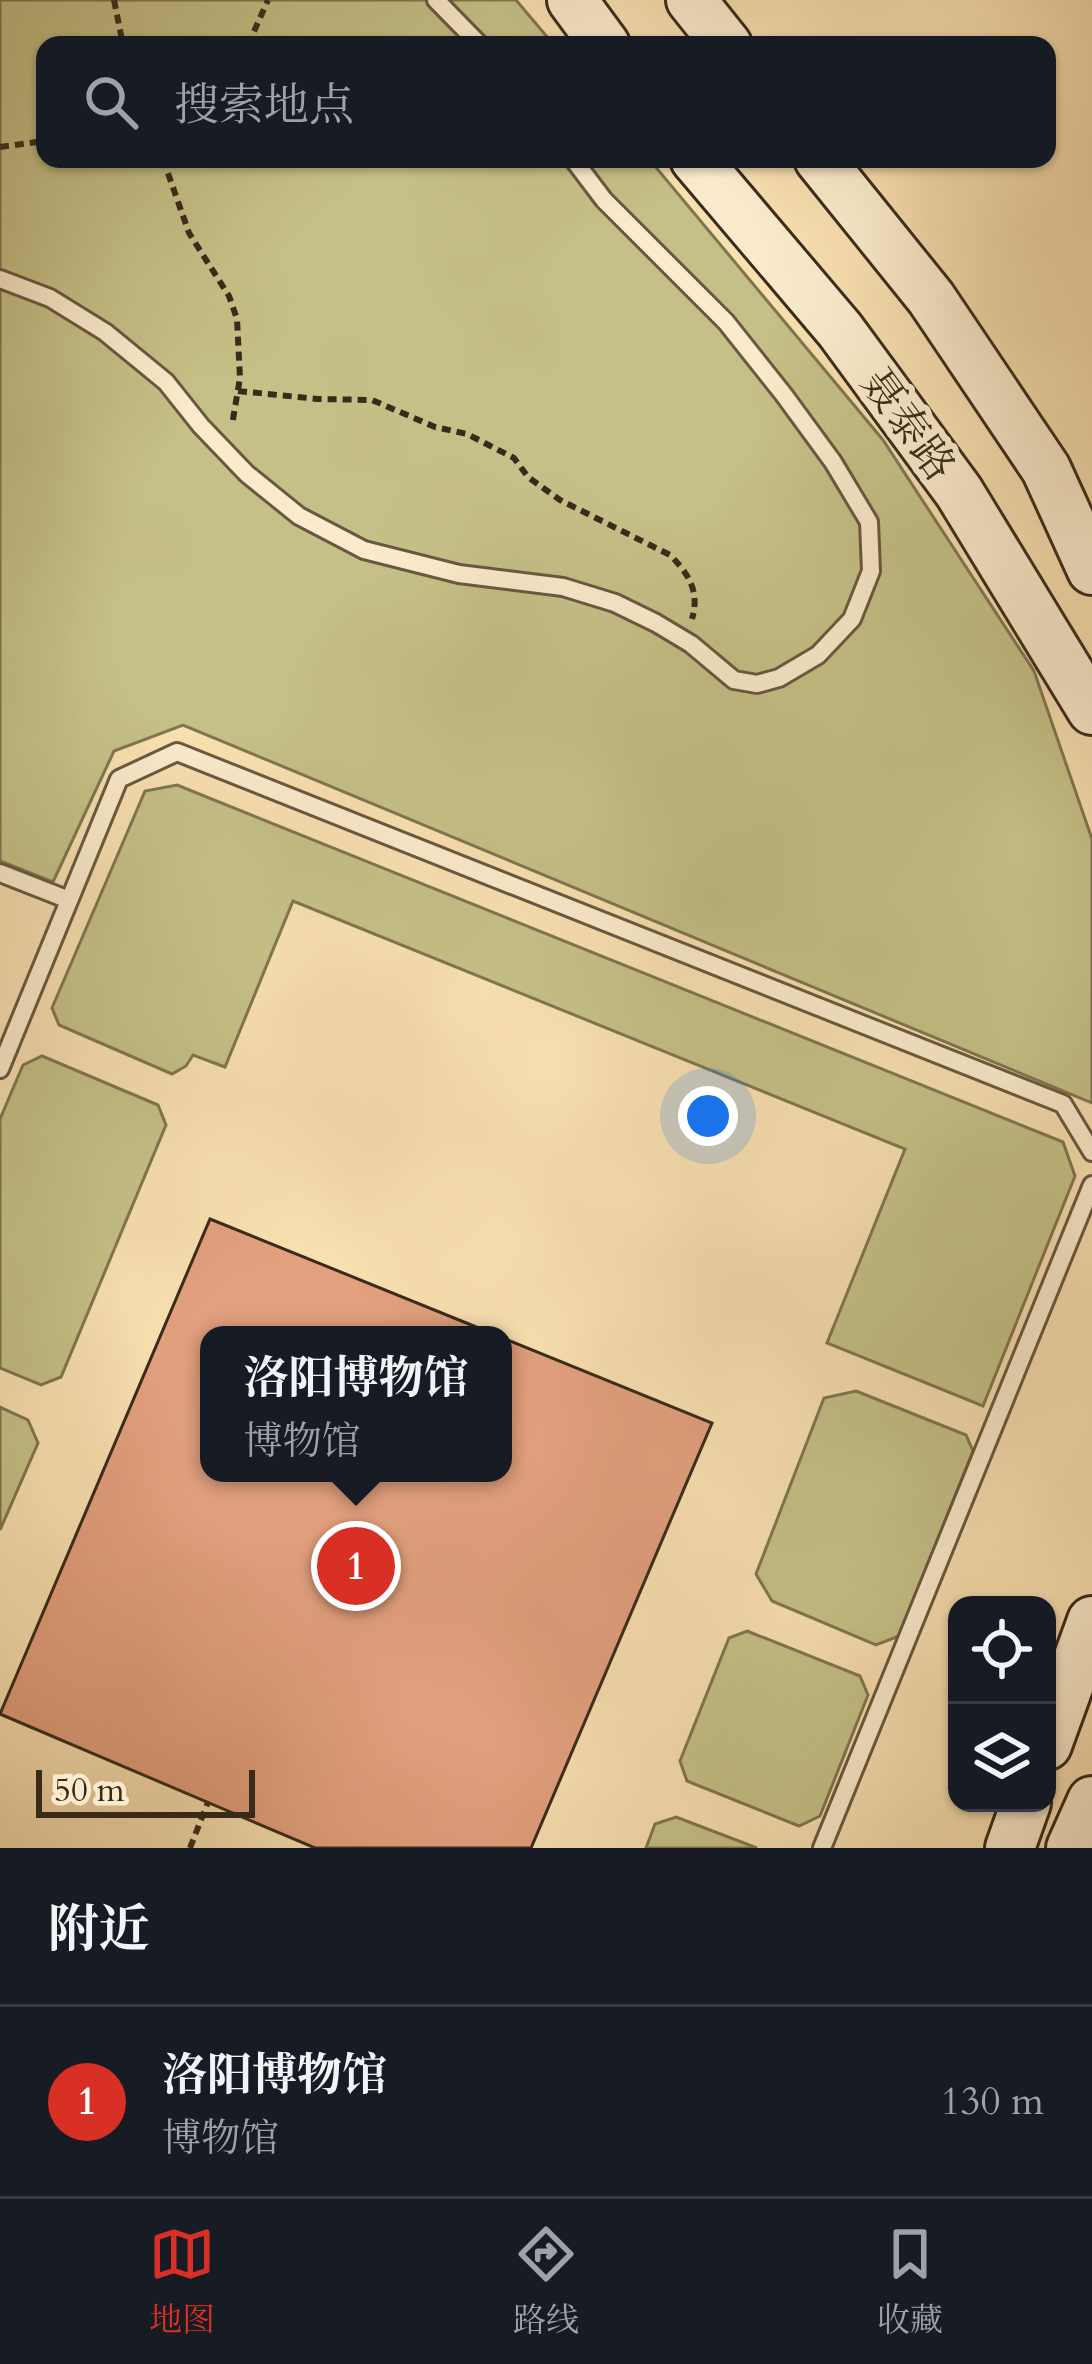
<!DOCTYPE html>
<html lang="zh">
<head>
<meta charset="utf-8">
<style>
  :root { --surface:#171b24; --page:#20242c; --text:#f1f3f6; --muted:#9ea1a6; --line:#363941; --accent:#d93025 }
  body { margin:0; font-family:Cardo,"Noto Serif SC",serif; background:var(--page); color:var(--text) }
  .controls { position:absolute; right:36px; bottom:36px; display:grid; overflow:hidden; border-radius:24px; box-shadow:0 3px 9px #0004 }
  .controls button { width:108px; height:108px; display:grid; place-items:center; padding:0; border:0; border-bottom:3px solid var(--line); background:var(--surface); color:var(--text); font:60px sans-serif }
  .scale { position:absolute; left:36px; bottom:30px; width:219px; box-sizing:border-box; padding-left:12px; border:6px solid #392b1a; border-top:0; font-size:33px; line-height:42px; white-space:nowrap; color:#392b1a; -webkit-text-stroke:9px #fbebcc; paint-order:stroke }
  .you { position:absolute; left:708px; top:1116px; width:42px; height:42px; margin:-30px; border:9px solid #fff; border-radius:50%; background:#1a73e8; box-shadow:0 0 0 18px #1a73e833 }
  .badge { display:grid; place-items:center; width:78px; height:78px; border-radius:50%; background:var(--accent); color:#fff; font-size:39px; font-weight:700 }
  .pin { position:absolute; translate:-50% -50%; border:6px solid #fff; box-shadow:0 3px 12px #0006 }
  .popup { position:absolute; left:200px; top:1326px; width:312px; height:156px; box-sizing:border-box; display:grid; place-content:center; border-radius:24px; background:var(--surface); filter:drop-shadow(0 3px 9px #0005); font-size:39px; white-space:nowrap; color:var(--muted) }
  .popup b { font-size:45px; color:var(--text) }
  .popup::after { content:''; position:absolute; left:50%; top:100%; margin-left:-24px; border:24px solid transparent; border-top-color:var(--surface) }
  .list { margin:0; padding:0; list-style:none }
  h2 { display:flex; justify-content:space-between; align-items:center; height:156px; margin:0; padding:0 48px; font-size:51px }
  h2 small { font-size:39px; font-weight:400; color:var(--muted) }
  .list li { display:grid; grid-template-columns:78px 1fr auto; gap:36px; align-items:center; box-sizing:border-box; height:192px; padding:0 48px; border-top:3px solid var(--line) }
  .list b { display:block; font-size:45px; white-space:nowrap }
  .list p { margin:0; font-size:39px; white-space:nowrap; color:var(--muted) }
  .list em { font-size:39px; font-style:normal; color:var(--muted) }
  .icon { flex:none; width:66px; height:66px; fill:none; stroke:currentColor; stroke-width:2; stroke-linecap:round; stroke-linejoin:round }
  .map { position:relative; flex:none; width:1092px; height:1848px; overflow:hidden }
  .search { position:absolute; background:var(--surface); box-shadow:0 3px 9px #0004; left:36px; right:36px; top:36px; height:132px; display:flex; align-items:center; gap:30px; box-sizing:border-box; padding:0 42px; border-radius:24px; color:var(--muted); font-size:45px }
  .sheet { height:348px; background:var(--surface) }
  nav { display:flex; justify-content:space-around; align-items:center; box-sizing:border-box; height:168px; border-top:3px solid var(--line); background:var(--surface); font-size:33px; color:var(--muted) }
  nav a { display:grid; justify-items:center; gap:6px }
  nav .on { color:var(--accent) }
  .map>svg:first-child { display:block }
</style>
</head>
<body>
<div class="map">
<svg width="1092" height="1848" viewBox="0 0 1092 1848">
  <rect width="100%" height="100%" fill="#f9e0b1"/>
  <filter id="stains"><feTurbulence type="fractalNoise" baseFrequency=".00167" numOctaves="4"/><feColorMatrix values="0 0 0 0 .2 0 0 0 0 .09 0 0 0 0 .02 0 0 0 .5 -.17"/></filter>
  <radialGradient id="worn" r=".72"><stop offset=".6" stop-color="#630" stop-opacity="0"/><stop offset="1" stop-color="#630" stop-opacity=".3"/></radialGradient>
  <!-- green -->
  <path fill="#c5c087" stroke="#7f7650" stroke-width="3" d="M0,0H516L554,45H45V159H649L883,440L1034,671L1092,839V1103L183,725L114,751L53,882L0,861Z
    M177,785L1063,1142L1075,1176L983,1406L827,1343L905,1149L293,901L225,1067L193,1055L186,1066L172,1074L59,1025L52,1008L145,791Z
    M42,1056L158,1105L166,1125L61,1377L41,1385L0,1368V1119L23,1065Z
    M856,1391L966,1435L973,1451L899,1636L876,1645L772,1601L756,1574L824,1398Z
    M0,1407L28,1420L38,1443L0,1530Z
    M747,1631L860,1676L868,1695L820,1816L799,1826L687,1781L680,1761L729,1638Z
    M676,1817L757,1848H646L655,1824Z"/>
  <!-- building -->
  <path fill="#e2a07e" stroke="#392b1a" stroke-width="3" d="M210,1219L496,1335H209V1473H503V1338L712,1423L531,1848H315L0,1714Z"/>
  <g fill="none" stroke-linecap="round" stroke-linejoin="round">
    <defs>
      <path id="lane" d="M436,0L480,45
        M0,279L50,298L105,332L166,382L201,426L247,474L299,516L364,550L459,574L563,587L615,603L656,623L691,644L734,680L757,684L779,678L818,655L852,619L871,571L869,522L833,462L784,395L726,322L604,200L573,159
        M0,873L69,900
        M0,1069L119,779L177,752L1063,1104L1092,1152
        M822,1848L1092,1185"/>
      <path id="secondary" d="M572,0L605,45
        M691,0L727,45
        M695,159L840,330L959,492L1092,710
        M819,159L931,298L1046,469L1092,570
        M1047,1745L1092,1621
        M1010,1848L1026,1803
        M1071,1848L1092,1801"/>
    </defs>
    <!-- lane casing -->
    <use href="#lane" stroke="#695840" stroke-width="22"/>
    <!-- secondary casing -->
    <use href="#secondary" stroke="#392b1a" stroke-width="54"/>
    <!-- path -->
    <path stroke="#392b1a" stroke-width="6" stroke-dasharray="9 6" stroke-linecap="butt" d="M114,0L123,45
      M248,45L268,0
      M0,147L45,141
      M163,159L189,233L229,296L237,319L240,378L232,425
      M238,391L318,399L372,400L435,427L467,434L514,458L528,477L560,500L670,555C689,574 700,592 692,619
      M190,1848L208,1802"/>
    <!-- lane -->
    <use href="#lane" stroke="#fbebcc" stroke-width="16"/>
    <!-- secondary -->
    <use href="#secondary" stroke="#fbebcc" stroke-width="48"/>
  </g>
  <g text-anchor="middle" stroke-width="12" stroke-linejoin="round" paint-order="stroke">
    <!-- street labels -->
    <g font-size="42" fill="#392b1a" stroke="#fbebcc">
      <text transform="translate(909 424) rotate(54)" y="15">聂泰路</text>
    </g>
  </g>
  <rect width="100%" height="100%" filter="url(#stains)"/>
  <rect width="100%" height="100%" fill="url(#worn)"/>
</svg>
<div class="controls">
<button><svg class="icon" aria-label="locate" viewBox="0 0 24 24"><circle cx="12" cy="12" r="6"/><path d="M12 2v4M12 18v4M2 12h4M18 12h4"/></svg></button>
<button><svg class="icon" aria-label="layers" viewBox="0 0 24 24"><path d="M12 4l9 5-9 5-9-5zM3 14l9 5 9-5"/></svg></button>
</div>
<div class="scale">50 m</div>
<div class="you"></div>
<div class="pin badge" style="left:356px;top:1566px">1</div>
<div class="popup"><b>洛阳博物馆</b>博物馆</div>
<div class="search"><svg class="icon" aria-label="search" viewBox="0 0 24 24"><circle cx="10" cy="10" r="6"/><path d="M15 15l6 6"/></svg>搜索地点</div>
</div>
<section class="sheet">
<h2>附近<small></small></h2>
<ul class="list">
<li><span class="badge">1</span><div><b>洛阳博物馆</b><p>博物馆</p></div><em>130 m</em></li>
</ul>
</section>
<nav>
<a class="on"><svg class="icon" aria-label="map" viewBox="0 0 24 24"><path d="M3 6l6-2 6 2 6-2v14l-6 2-6-2-6 2zM9 4v14M15 6v14"/></svg>地图</a>
<a><svg class="icon" aria-label="directions" viewBox="0 0 24 24"><path d="M12 3l9 9-9 9-9-9zM9 14v-3h6M13 9l2 2-2 2"/></svg>路线</a>
<a><svg class="icon" aria-label="saved" viewBox="0 0 24 24"><path d="M7 4h10v16l-5-4-5 4z"/></svg>收藏</a>
</nav>
</body>
</html>
